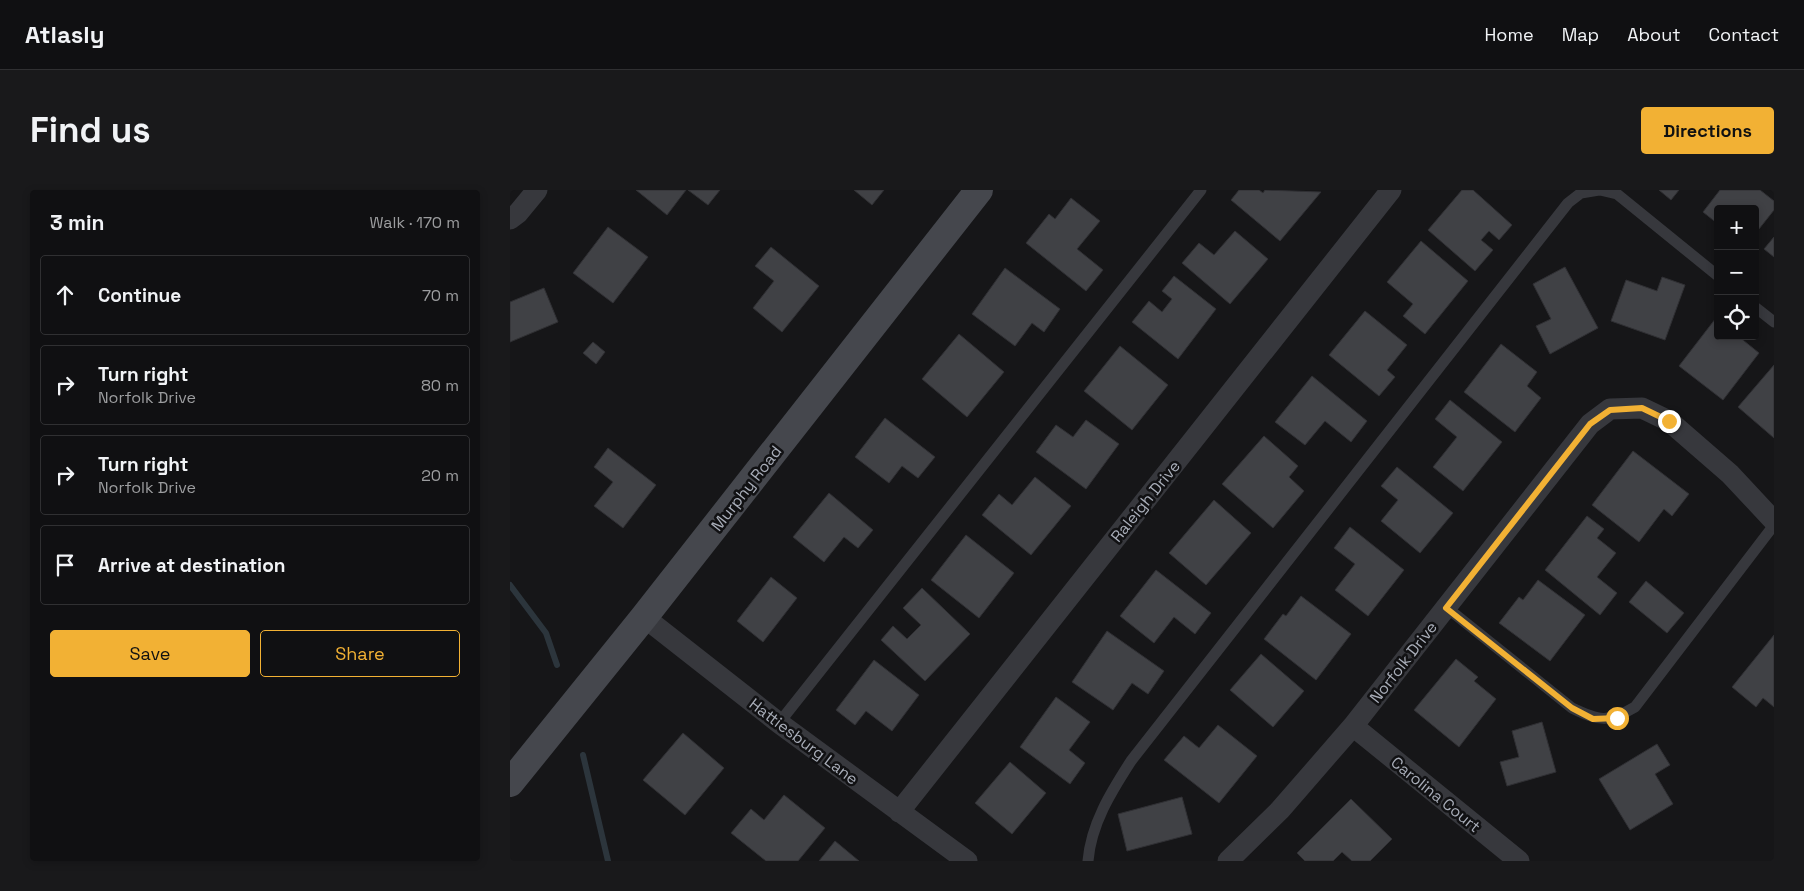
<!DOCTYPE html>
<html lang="en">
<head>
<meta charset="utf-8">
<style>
  :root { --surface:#101012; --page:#19191b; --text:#f1f3f6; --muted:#9c9d9f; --line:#303032; --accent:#f2b134 }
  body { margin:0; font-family:"Space Grotesk",sans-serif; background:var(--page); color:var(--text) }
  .controls { position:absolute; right:15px; top:15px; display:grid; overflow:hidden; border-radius:5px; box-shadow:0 2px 8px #0003 }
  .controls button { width:45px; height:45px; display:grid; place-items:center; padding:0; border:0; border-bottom:1px solid var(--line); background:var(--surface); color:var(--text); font:25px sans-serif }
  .stop { position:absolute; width:15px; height:15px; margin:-11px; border:4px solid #f2b134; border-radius:50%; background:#fff }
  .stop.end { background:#f2b134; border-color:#fff; box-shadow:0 1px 5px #0008 }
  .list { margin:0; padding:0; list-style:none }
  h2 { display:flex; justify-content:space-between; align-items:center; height:65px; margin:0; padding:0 20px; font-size:21px }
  h2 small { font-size:16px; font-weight:400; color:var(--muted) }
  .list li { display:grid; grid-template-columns:32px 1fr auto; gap:15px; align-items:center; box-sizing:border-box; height:80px; margin:0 10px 10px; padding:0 10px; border:1px solid var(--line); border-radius:5px }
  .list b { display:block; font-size:19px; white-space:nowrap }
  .list p { margin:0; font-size:16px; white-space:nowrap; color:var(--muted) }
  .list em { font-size:16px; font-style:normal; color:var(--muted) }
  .actions { display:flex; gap:10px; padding:15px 20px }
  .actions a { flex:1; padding:11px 0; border:1px solid var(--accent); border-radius:5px; text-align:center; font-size:18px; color:var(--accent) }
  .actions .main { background:var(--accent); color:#111 }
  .icon { flex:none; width:28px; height:28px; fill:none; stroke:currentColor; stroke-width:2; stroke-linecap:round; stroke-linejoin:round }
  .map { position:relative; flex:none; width:1264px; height:671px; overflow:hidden; border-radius:5px }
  header { display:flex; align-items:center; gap:30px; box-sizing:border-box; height:70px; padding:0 25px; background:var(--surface); border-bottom:1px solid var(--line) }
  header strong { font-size:24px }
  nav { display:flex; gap:28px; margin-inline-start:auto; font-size:18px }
  .intro { display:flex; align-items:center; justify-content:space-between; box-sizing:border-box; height:120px; padding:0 30px }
  h1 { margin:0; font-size:35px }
  .button { padding:12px 22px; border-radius:5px; background:var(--accent); color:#111; font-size:18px; font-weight:700 }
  main { display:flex; gap:30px; padding:0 30px }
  aside { flex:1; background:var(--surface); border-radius:5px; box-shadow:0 2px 8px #0003 }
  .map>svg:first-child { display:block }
</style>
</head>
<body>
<header>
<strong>Atlasly</strong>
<nav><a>Home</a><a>Map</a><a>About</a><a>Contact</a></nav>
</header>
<div class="intro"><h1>Find us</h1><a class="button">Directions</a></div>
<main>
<aside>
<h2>3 min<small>Walk · 170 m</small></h2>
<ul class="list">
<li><svg class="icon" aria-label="ahead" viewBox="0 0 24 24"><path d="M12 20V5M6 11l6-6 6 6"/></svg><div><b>Continue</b></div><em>70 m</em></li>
<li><svg class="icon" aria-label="right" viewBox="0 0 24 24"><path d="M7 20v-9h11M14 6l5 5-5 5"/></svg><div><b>Turn right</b><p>Norfolk Drive</p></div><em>80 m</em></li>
<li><svg class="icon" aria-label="right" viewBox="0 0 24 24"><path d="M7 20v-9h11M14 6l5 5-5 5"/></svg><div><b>Turn right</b><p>Norfolk Drive</p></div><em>20 m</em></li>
<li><svg class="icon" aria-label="arrive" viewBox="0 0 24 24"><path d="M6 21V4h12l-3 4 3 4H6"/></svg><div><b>Arrive at destination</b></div></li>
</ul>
<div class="actions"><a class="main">Save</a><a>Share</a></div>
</aside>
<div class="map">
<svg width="1264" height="671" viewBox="0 0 1264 671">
  <rect width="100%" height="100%" fill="#161618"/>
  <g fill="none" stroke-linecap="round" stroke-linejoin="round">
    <!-- stream -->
    <path stroke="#2c353c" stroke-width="6" d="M0,395L36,443L47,475
      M73,565L98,671"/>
  </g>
  <!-- building -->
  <path fill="#404145" stroke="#303034" d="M126,0H176L157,25Z
    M178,0H210L198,15Z
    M344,0H374L362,15Z
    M729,0H749L753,3L755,0L811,2L770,51L721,10Z
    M952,0H963L1002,35L989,50L979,41L971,50L983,60L965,81L918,40Z
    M1149,0H1169L1161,10Z
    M1210,0H1250L1264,11V20L1245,44V19H1208V34L1193,22Z
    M561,8L590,31L567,59L593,80L576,101L516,53L539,24L545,29Z
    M98,37L138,67L103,113L63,83Z
    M725,41L758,69L720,114L672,73L689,53L704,65Z
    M1264,47V67L1254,59Z
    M911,51L958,91L915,144L893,126L903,114L877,92Z
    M261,57L309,96L272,142L243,118L264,91L245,76Z
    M1055,77L1088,138L1040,164L1026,136L1041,129L1023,94Z
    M495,78L550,119L534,142L522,133L505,156L462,124Z
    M664,86L706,119L668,169L622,132L639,111L652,122L662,109L652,101Z
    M1152,87L1175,95L1155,150L1101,131L1116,90L1147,101Z
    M34,98L48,132L0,152V112Z
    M855,121L897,155L877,180L885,187L869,206L819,165Z
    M1206,128L1208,130V146H1228L1249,163L1213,210L1169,176Z
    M449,144L494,182L457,227L412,189Z
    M83,152L95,162L86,174L73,163Z
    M991,154L1027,182L1017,196L1031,208L1005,242L954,202Z
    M610,156L658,195L622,240L574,201Z
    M1264,175V248L1228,217Z
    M802,186L857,231L841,252L815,231L795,255L765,232Z
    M940,210L992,252L953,301L923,277L947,247L925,229Z
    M375,228L425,267L408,288L392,276L379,293L345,267Z
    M576,230L609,254L576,299L526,262L546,235L563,247Z
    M754,246L788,276L779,287L794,301L763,338L712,294Z
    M98,258L146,295L113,338L84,316L103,292L84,277Z
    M1123,261L1179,304L1162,326L1154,319L1129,352L1082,315Z
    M887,277L943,323L910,363L871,331L888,310L871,296Z
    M525,287L561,316L521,365L472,325L489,304L502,315Z
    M319,303L363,340L348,358L334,347L314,372L283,347Z
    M704,310L741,343L696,395L659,363Z
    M1077,326L1094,339L1087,348L1106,363L1087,387L1107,403L1090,425L1035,380Z
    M840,337L894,380L858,426L825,400L845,374L824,358Z
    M456,345L504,383L469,428L421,390Z
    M646,380L701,423L685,444L664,427L644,453L610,426Z
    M261,387L287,408L253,452L227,431Z
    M1028,390L1075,425L1040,471L989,433L1009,407L1013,410Z
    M1136,391L1174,423L1157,443L1119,412Z
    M412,398L460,444L415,491L371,450L383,436L397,449L411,435L393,418Z
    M791,406L841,444L806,490L754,449L773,424L776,426Z
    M597,441L654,481L638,504L622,493L603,520L562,492Z
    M1264,445V517L1253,508L1246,517L1222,497Z
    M751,464L794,501L763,537L720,500Z
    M946,469L968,487L964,491L986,509L949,557L904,520Z
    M364,470L409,505L382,541L356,521L345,535L326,520Z
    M546,507L580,532L559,560L575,573L560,594L510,557Z
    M1032,532L1046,582L997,596L990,572L1009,567L1002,541Z
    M708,535L747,566L709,613L654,570L674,546L689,558Z
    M173,543L214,578L175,625L133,590Z
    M1147,554L1160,575L1145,584L1163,614L1120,640L1089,589Z
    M500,572L536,603L502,644L465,613Z
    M274,605L315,638L288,671H256L221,643L241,619L254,630Z
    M672,607L682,644L617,661L608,624Z
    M841,609L882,649L860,671H842L832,662L823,671H795L787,663Z
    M325,651L349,671H309Z"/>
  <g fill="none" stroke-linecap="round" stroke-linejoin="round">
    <!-- service -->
    <path stroke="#37383d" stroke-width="11" d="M1090,0L1107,4L1208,86
      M1245,117L1264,132
      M936,417L1062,518C1089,531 1098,533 1125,517L1264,335
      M269,533L691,0
      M578,671C581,634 601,602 621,571L1058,13L1071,3L1089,0"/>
    <!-- minor -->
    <path stroke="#37383d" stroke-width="21" d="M0,29L8,23L27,0
      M134,427L269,533L457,671
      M843,536L1009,671
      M389,622L881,0
      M718,671L770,620L843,536L1080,234L1100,219L1132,218L1159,231L1220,284L1264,331"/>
    <!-- secondary -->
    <path stroke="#45474d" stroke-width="28" d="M0,593L134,427L469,0"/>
  </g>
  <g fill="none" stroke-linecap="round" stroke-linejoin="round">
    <!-- route -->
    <path stroke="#f2b134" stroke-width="6" d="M1107,528L1083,529L1062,518L936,418L1080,234L1100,220L1132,218L1159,231"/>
  </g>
  <g text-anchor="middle" stroke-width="5" stroke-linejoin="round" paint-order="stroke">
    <!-- street labels -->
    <g font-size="16" fill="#a8adb8" stroke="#111113">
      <text transform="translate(236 298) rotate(-52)" y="6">Murphy Road</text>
      <text transform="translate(635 311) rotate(-51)" y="6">Raleigh Drive</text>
      <text transform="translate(893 472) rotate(-52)" y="6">Norfolk Drive</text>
      <text transform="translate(294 551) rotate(37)" y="6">Hattiesburg Lane</text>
      <text transform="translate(926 604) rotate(39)" y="6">Carolina Court</text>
    </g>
  </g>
</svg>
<div class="controls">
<button>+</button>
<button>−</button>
<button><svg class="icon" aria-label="locate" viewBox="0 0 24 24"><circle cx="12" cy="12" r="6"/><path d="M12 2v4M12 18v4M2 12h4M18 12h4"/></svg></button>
</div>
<div class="stop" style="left:1107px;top:528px"></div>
<div class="stop end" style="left:1159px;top:231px"></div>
</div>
</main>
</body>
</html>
